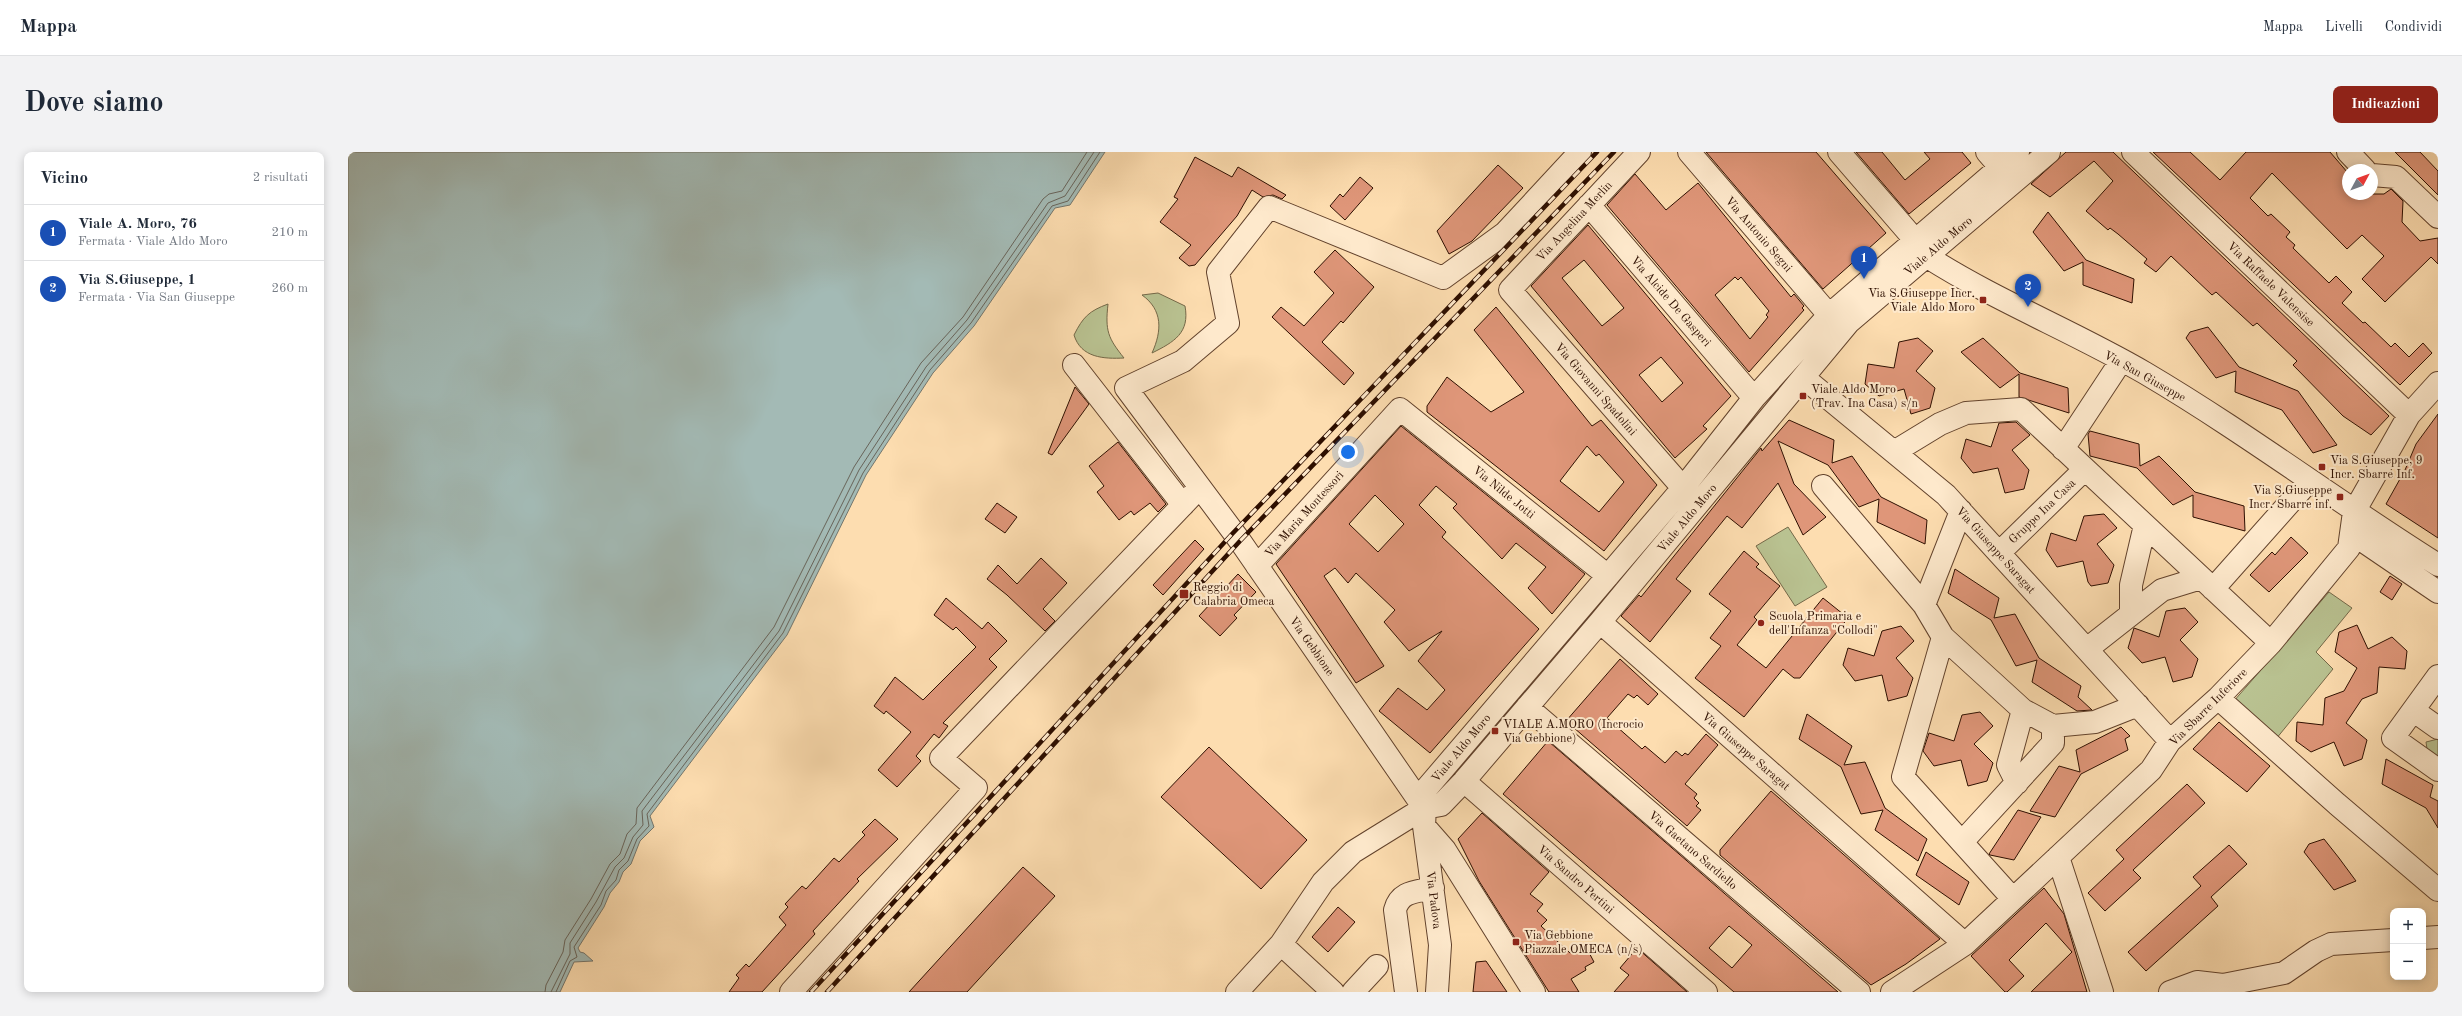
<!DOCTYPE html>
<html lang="it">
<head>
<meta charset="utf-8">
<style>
  :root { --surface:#fff; --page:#f2f2f3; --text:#1f2937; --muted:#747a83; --line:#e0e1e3; --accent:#8f2418 }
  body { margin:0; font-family:"Old Standard TT",serif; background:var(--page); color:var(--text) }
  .controls { position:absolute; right:12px; bottom:12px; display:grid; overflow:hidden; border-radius:8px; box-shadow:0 2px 10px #0003 }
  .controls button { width:36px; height:36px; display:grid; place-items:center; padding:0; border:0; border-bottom:1px solid var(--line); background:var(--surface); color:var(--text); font:20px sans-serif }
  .compass { position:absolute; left:1994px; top:12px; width:36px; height:36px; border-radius:50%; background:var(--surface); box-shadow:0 2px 10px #0003; rotate:49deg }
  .you { position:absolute; left:1000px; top:300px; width:14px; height:14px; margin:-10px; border:3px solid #fff; border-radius:50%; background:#1a73e8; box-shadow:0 0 0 6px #1a73e833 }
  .badge { display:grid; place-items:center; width:26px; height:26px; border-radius:50%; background:var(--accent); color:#fff; font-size:13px; font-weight:700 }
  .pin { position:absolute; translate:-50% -33px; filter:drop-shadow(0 1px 2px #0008) }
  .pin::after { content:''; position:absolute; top:21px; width:14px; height:12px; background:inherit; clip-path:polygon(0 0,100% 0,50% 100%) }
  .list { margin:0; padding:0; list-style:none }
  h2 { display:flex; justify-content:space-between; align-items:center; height:52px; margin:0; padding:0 16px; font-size:17px }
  h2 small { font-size:13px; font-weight:400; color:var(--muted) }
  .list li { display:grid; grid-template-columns:26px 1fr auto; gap:12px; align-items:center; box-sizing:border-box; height:56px; padding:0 16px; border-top:1px solid var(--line) }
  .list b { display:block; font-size:15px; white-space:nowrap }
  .list p { margin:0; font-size:13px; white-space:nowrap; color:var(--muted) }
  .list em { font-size:13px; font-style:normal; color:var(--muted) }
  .map { position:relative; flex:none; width:2090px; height:840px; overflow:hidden; border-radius:8px }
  header { display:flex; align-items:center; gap:24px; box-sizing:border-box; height:56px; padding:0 20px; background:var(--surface); border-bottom:1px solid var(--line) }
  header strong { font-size:19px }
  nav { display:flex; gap:22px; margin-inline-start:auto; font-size:14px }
  .intro { display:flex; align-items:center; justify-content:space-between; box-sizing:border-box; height:96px; padding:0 24px }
  h1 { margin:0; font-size:28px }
  .button { padding:10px 18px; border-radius:8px; background:var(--accent); color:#fff; font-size:14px; font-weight:700 }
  main { display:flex; gap:24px; padding:0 24px }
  aside { flex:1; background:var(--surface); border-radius:8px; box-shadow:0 2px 10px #0003 }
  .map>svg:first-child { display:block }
</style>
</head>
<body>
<header>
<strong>Mappa</strong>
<nav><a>Mappa</a><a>Livelli</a><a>Condividi</a></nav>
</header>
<div class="intro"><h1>Dove siamo</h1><a class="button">Indicazioni</a></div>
<main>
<aside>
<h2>Vicino<small>2 risultati</small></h2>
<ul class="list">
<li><span class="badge" style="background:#1a4fb4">1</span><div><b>Viale A. Moro, 76</b><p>Fermata · Viale Aldo Moro</p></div><em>210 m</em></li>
<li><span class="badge" style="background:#1a4fb4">2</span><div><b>Via S.Giuseppe, 1</b><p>Fermata · Via San Giuseppe</p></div><em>260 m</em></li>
</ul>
</aside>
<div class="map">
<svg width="2090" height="840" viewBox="0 0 2090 840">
  <rect width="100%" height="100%" fill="#fdddb0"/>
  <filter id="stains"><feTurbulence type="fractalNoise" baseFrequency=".005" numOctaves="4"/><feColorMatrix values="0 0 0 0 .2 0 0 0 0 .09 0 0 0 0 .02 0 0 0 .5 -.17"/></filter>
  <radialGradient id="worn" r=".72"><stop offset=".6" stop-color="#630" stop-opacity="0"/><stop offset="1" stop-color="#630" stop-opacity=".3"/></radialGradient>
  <!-- green -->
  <path fill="#b9c291" stroke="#746848" d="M810,141L837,154C842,181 826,190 804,201C814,179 815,158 794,143Z
    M760,152C757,179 760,186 776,206C756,207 733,206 726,183C735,165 741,159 760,152Z
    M1440,375L1479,435L1447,454L1408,394Z
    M1981,440L2004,456L1968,500L1985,517L1928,587L1885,550Z
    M2090,587V607L2079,597L2078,590Z"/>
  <!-- water -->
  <path fill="#a3bab5" stroke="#74766d" d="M0,0H757L722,53L707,56L626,174L585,221L518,323L439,483L302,664L306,675L292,689L283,712L275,720L271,730L262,741L256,755L230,796L232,800L236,801L245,809L226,810L212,840H0Z"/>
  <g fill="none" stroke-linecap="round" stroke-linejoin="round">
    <!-- shore -->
    <path stroke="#68645a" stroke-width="1" d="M197,840L198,833L215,800L217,788L243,747L262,712L272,702L279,682L288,672L289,656L426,475L506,315L573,211L615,165L695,47L701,42L714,39L739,0
      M203,840L222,802V791L248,750L267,715L276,706L285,685L295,673L294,659L431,479L511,318L578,215L619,168L700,51L717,44L746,0
      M208,840L222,809L229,805L226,795L253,753L258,739L268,728L271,718L280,709L289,687L301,674L299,662L435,481L515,321L582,218L623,171L704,54L720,49L752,0"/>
  </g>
  <!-- building -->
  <path fill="#df9679" stroke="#2e0f00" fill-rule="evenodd" d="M1358,0H1468L1538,81L1475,137Z
    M1508,0H1534L1557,28L1582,7L1576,0H1614L1623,11L1561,62Z
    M1718,0H1765L2041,264L2023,283L1995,264L1945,213L1949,209L1909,171L1905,174L1868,140L1864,143L1823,104L1808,120L1796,111L1799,107L1770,82L1762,76L1760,78L1738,59L1765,29L1746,9L1702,45L1683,32Z
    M1805,0H1842L1872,28L1898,0H1982L2000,21V42H2036L2043,37L2055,49L2054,70L2072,89L2090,86V112L2083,105L2037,150L2014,127L2036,104L2014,83L1999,97L1924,21L1902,46L1920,64L1923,62L1942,80L1938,85L1947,93L1945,96L1981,131L1988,124L2004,140L1994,151L2015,171L2017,170L2043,195L2047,191L2061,205L2075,191L2084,201L2052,233Z
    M2047,0H2072L2090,19V43Z
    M847,5L884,25L890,15L938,43L934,47L925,43L915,45L904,38L889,64L847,113L841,114L831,106L843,93L812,70L830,47L826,45Z
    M1150,13L1175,36L1124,89L1101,102L1089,79Z
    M1287,22L1318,58L1350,31L1443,145L1446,142L1456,154L1454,156L1456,158L1401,220L1259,53ZM1387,125L1390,128L1393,125L1421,159L1418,163L1420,165L1402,187L1367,143Z
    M1012,25L1025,36L997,68L982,54L992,42L995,45Z
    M1700,60L1738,108L1786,127L1784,151L1735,133V110L1716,119L1685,80Z
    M1240,73L1383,244L1355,274L1359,277L1327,306L1183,134ZM1236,108L1276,156L1254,174L1214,126ZM1313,205L1335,231L1314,250L1291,223Z
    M987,98L1026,135L995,171L993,169L974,190L1006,221L996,233L924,165L933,155L956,174L986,141L966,120Z
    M1148,155L1244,274L1253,268L1309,333L1256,399L1079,260V254L1099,225L1143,260L1176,240L1126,178ZM1239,294L1248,304L1251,302L1276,330L1251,360L1212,329Z
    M1860,175L1891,215L1950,239L1989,293L1965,301L1934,258L1887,240L1888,219L1868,226L1838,186L1842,180Z
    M1570,186L1585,199L1568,219L1587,236L1582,256L1563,262L1556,237L1531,244L1517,232L1520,212L1546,216L1551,190Z
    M1635,186L1672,221L1720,236L1721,261L1671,245V222L1652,236L1613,200Z
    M727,235L741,252L704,303L700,301Z
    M2090,262V386L2038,352L2057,318L2068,292Z
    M1441,268L1486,288L1484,311L1504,304L1533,345L1579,368L1577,392L1529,370L1531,347L1511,355L1480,313L1430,289L1446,332L1478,365L1455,383L1430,331L1394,376L1379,364L1328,427L1343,439L1302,490L1273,464L1291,443L1293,445L1413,296L1414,299Z
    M1668,270L1682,283L1664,298L1681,318L1676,337L1657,341L1650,316L1625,321L1613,306L1618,287L1643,295L1651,271Z
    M1053,274L1237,422L1204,462L1180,436L1198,415L1168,391L1154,407L1105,356L1109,352L1088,334L1071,353L1098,380L1094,385L1191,477L1082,601L1031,559L1050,536L1079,558L1097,538L1070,509L1094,479L1061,499L1036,470L1047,458L1008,421L1000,431L987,416L976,424L1036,514L1008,531L928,412ZM1027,343L1056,372L1030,400L1001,372Z
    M1742,279L1791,292L1792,314L1811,304L1847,340L1896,354L1897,379L1845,365V343L1825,353L1789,316L1742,304L1740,282Z
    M770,290L818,352L810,360L802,351L786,363L783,359L771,368L749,340L756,334L741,314Z
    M649,351L669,365L657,381L637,367Z
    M1756,362L1769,376L1749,392L1766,413L1760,431L1743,434L1740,430L1735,409L1709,415L1698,398L1703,381L1728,389L1736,364Z
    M1943,385L1960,401L1921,440L1902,423L1924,400L1927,403Z
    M847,388L856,397L815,443L805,433Z
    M1396,399L1411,412L1408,415L1432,434L1406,465L1409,468L1389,493L1418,516L1475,446L1500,466L1452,526H1446L1435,517L1396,565L1347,526L1373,494L1362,486L1383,459L1361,442Z
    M693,406L719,431L695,457L707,469L697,479L659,443L639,427L650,413L669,432Z
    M1607,417L1651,446L1646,466L1667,462L1691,506L1733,534L1730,545L1744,558L1729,559L1684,530L1689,508L1668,514L1643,468L1600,441Z
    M890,422L908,440L886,463L889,466L872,484L851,464Z
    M2042,424L2054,432L2044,448L2032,440Z
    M598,446L634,477L640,470L659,489L641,507L649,515L595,571L600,574L591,586L586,582L568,604L573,609L549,635L530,618L563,580L538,559L536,562L526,554L547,525L575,548L628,495L608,475L605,478L586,463Z
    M1837,456L1850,470L1832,488L1850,507L1844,525L1825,530L1817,505L1794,511L1780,496L1786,476L1811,485L1818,459Z
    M2009,473L2020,497L2044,485L2059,499L2057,517L2031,515L2029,541L2014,547L1998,571L2019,588L2014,607L1996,614L1986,590L1963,600L1948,589L1949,570L1975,573L1977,546L1996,539L2009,516L1987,500L1991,480Z
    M1553,474L1566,489L1548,506L1565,526L1559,544L1540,549L1534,523L1507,529L1495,513L1500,496L1526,504L1534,479Z
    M1272,507L1310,542L1300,553L1289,543L1286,546L1280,542L1259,566L1294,597L1297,594L1317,611L1328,599L1334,604L1337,601L1340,603L1358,582L1370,593L1337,632L1349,642L1346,646L1351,651L1348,654L1353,658L1339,674L1218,569Z
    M1632,560L1645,574L1626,592L1645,611L1639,629L1620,634L1613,608L1586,614L1575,599L1581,581L1606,589L1614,563Z
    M1459,562L1504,594L1496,613L1517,610L1537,656L1579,687L1570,709L1527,678L1535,658L1513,662L1493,615L1451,587Z
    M1871,570L1922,614L1899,640L1845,597Z
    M1773,575L1782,584L1777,587L1780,598L1733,622L1707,665L1682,659L1711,614L1732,620L1728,598Z
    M1200,589L1331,702L1490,840H1386L1155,642ZM1381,774L1404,793L1384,816L1361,796Z
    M861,595L959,688L913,737L813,645Z
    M2038,607L2085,633L2082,645L2090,649V676L2078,656L2034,632Z
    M1839,632L1857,651L1785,718L1793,726L1757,759L1740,741L1776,707L1768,698Z
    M1423,639L1551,751L1592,787L1558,812L1523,833L1372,703V698Z
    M1670,658L1693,665L1666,708L1642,703L1641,702Z
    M1134,661L1201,720L1182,742L1195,752L1189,759L1199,768L1193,774L1222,801L1237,793L1246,810L1237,815L1238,818L1223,827L1231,840H1201L1131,729L1110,687Z
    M527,667L550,687L509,727L511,729L465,779L467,782L414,840H381L391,826L388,823L398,812L401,815L438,773L431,765L440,755L437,752L454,734L458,737L486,706L491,710L517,683L514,680Z
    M1976,687L1991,706L2008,729L1986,738L1956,700L1961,692Z
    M1881,693L1899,712L1863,745L1870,754L1798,819L1780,800L1853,734L1845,725Z
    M1578,700L1621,730L1611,753L1568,723Z
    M675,715L707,744L619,840H561Z
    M1696,736L1716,762L1739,840H1683L1724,800L1698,771L1661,808L1676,824L1659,840H1657L1623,804Z
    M990,755L1007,770L980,800L964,785Z
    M1289,796L1339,840H1266L1281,823L1272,816Z
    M1138,809L1159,840H1125L1128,810Z"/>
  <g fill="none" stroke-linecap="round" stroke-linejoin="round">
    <defs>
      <path id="minor" d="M1291,0L1162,138L1335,336
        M1341,0L1481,163
        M1491,0L1567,88
        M1639,0L1652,15
        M1785,0L2061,263
        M2000,0L2017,18
        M2024,23L2048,25L2090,65
        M1241,53L1406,246
        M1578,104C1648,149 1725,179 1797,221C1897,280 1991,351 2090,413
        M726,213L835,353
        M1456,226L1598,343L1822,589
        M1715,297L1773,209
        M1546,300L1592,272L1618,261L1673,257L1923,491
        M1475,334L1576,453
        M1613,359L1576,453L1595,485L1675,558L1705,574L1747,570L1790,553
        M2007,361L2018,391L2090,440
        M1651,401L1737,317
        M909,414L1052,257L1260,424
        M1865,437L1961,329
        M1783,462V433L1797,373
        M1252,470L1617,792
        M1595,485L1555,625L1665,747
        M1739,497L1814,438L1853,426
        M2090,524L2045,586L2090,618
        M1870,546L1989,652L2090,738
        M1179,555L1511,840
        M2066,559L2090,576
        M1116,629L1358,840
        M1669,631L1660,613L1675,558
        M1076,656L892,389L778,236L835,209L880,171L870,120L921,55L1095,126L1157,81L1232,0
        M1076,674L1097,698L1186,840
        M1614,690L1705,591V574
        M1710,705L1754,840
        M2075,786L2090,785
        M933,792L975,730L1005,700L1076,656L1093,653L1116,629L1252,470L1501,170L1701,0
        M443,840L628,636L593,606L851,336
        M889,840L933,792L985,840
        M1005,840L1029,814
        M1058,840L1047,758C1052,739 1068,740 1085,736
        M1089,840L1092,793L1076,674L1078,637L1335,336L1406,246L1481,163L1670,0
        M1544,840L1617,792L1803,618L1822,589L1870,546L1923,491L2001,396L2006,360L2061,263L2090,231
        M1822,840L1849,830L1875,833L1936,821L1968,799L1983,792L2045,788"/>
    </defs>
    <!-- minor casing -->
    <use href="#minor" stroke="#62422c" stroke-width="24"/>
    <!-- minor -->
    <use href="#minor" stroke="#fee9cc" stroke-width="22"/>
    <defs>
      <path id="rail" d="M463,840L885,381L1249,0
        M479,840L892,389L1266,0"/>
    </defs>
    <!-- rail casing -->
    <use href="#rail" stroke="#2e0f00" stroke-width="4.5"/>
    <!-- rail -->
    <use href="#rail" stroke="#fee9cc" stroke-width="3" stroke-dasharray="9" stroke-linecap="butt"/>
  </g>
  <!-- markers -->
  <g fill="#8f2418" stroke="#fee9cc" stroke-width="1.5">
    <rect x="1631" y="144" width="8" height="8" rx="2"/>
    <rect x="1451" y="240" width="8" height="8" rx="2"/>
    <rect x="1970" y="311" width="8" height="8" rx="2"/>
    <rect x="1988" y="341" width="8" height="8" rx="2"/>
    <rect x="831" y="437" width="10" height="10" rx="2"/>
    <circle cx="1413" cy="471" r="4"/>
    <rect x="1143" y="575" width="8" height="8" rx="2"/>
    <rect x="1164" y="786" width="8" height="8" rx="2"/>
  </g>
  <g text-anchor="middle" stroke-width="4" stroke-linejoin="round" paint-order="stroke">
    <!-- street labels -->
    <g font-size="12" fill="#2e0f00" stroke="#fee9cc">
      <text transform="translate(1226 69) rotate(-47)" y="4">Via Angelina Merlin</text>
      <text transform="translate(1411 82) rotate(49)" y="4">Via Antonio Segni</text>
      <text transform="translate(1590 94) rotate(-40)" y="4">Viale Aldo Moro</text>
      <text transform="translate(1923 132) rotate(44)" y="4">Via Raffaele Valensise</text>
      <text transform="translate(1323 149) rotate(49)" y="4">Via Alcide De Gasperi</text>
      <text transform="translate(1797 224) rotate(29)" y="4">Via San Giuseppe</text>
      <text transform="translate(1248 237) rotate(49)" y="4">Via Giovanni Spadolini</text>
      <text transform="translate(1156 340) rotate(39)" y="4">Via Nilde Jotti</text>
      <text transform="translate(1694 359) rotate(-44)" y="4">Gruppo Ina Casa</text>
      <text transform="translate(956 362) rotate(-48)" y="4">Via Maria Montessori</text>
      <text transform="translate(1339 366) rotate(-50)" y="4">Viale Aldo Moro</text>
      <text transform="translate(1648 398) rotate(48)" y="4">Via Giuseppe Saragat</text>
      <text transform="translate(964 494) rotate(55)" y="4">Via Gebbione</text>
      <text transform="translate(1860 555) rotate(-45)" y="4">Via Sbarre Inferiore</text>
      <text transform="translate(1113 596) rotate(-50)" y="4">Viale Aldo Moro</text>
      <text transform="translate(1398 599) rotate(41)" y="4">Via Giuseppe Saragat</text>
      <text transform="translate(1345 698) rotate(41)" y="4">Via Gaetano Sardiello</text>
      <text transform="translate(1228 727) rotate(41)" y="4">Via Sandro Pertini</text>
      <text transform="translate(1086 748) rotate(83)" y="4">Via Padova</text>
    </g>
    <!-- poi labels -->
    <g font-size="12" fill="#2e0f00" stroke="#fee9cc" text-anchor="start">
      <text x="1627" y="145" text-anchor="end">Via S.Giuseppe Incr.<tspan x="1627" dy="14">Viale Aldo Moro</tspan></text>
      <text x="1463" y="241">Viale Aldo Moro<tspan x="1463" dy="14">(Trav. Ina Casa) s/n</tspan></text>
      <text x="1982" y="312">Via S.Giuseppe, 9<tspan x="1982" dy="14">Incr. Sbarre Inf.</tspan></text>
      <text x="1984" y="342" text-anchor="end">Via S.Giuseppe<tspan x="1984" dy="14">Incr. Sbarre inf.</tspan></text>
      <text x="845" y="439">Reggio di<tspan x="845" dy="14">Calabria Omeca</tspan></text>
      <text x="1421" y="468">Scuola Primaria e<tspan x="1421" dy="14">dell'Infanza "Collodi"</tspan></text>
      <text x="1155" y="576">VIALE A.MORO (Incrocio<tspan x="1155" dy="14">Via Gebbione)</tspan></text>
      <text x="1176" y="787">Via Gebbione<tspan x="1176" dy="14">Piazzale OMECA (n/s)</tspan></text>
    </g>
  </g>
  <rect width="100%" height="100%" filter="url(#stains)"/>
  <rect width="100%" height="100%" fill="url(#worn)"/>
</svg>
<div class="controls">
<button>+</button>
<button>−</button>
</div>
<svg class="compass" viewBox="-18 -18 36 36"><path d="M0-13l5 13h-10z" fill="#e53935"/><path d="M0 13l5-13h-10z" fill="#747a83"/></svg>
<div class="you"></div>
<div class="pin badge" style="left:1516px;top:127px;background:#1a4fb4">1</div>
<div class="pin badge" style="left:1680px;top:155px;background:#1a4fb4">2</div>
</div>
</main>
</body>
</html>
